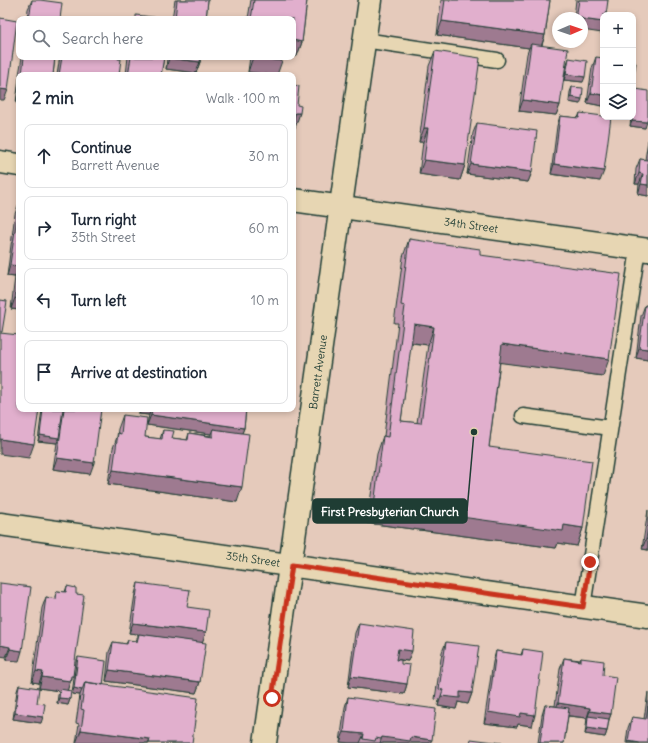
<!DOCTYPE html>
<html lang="en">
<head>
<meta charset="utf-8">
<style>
  :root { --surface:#fff; --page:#f2f2f3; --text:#1f2937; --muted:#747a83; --line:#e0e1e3 }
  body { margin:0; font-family:Delius,sans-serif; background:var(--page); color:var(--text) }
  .controls { position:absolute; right:12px; top:12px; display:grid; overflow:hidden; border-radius:8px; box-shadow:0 2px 6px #0003 }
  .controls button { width:36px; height:36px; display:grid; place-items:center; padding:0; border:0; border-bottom:1px solid var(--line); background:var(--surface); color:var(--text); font:20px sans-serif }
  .compass { position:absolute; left:552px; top:12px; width:36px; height:36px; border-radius:50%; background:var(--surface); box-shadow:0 2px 6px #0003; rotate:88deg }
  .stop { position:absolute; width:12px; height:12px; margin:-9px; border:3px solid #c8321e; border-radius:50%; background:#fff }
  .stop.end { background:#c8321e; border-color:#fff; box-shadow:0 1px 4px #0008 }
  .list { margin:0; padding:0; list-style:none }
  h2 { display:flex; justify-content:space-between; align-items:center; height:52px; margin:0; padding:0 16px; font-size:17px }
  h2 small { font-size:13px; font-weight:400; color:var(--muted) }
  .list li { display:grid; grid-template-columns:26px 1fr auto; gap:12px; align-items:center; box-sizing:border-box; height:64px; margin:0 8px 8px; padding:0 8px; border:1px solid var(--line); border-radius:8px }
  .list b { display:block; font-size:15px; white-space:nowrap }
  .list p { margin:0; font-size:13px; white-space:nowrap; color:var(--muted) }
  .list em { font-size:13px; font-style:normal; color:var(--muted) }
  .icon { flex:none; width:22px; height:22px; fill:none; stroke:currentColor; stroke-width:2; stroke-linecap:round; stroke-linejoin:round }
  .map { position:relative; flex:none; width:648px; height:743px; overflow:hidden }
  .search { position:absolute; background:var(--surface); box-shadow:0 2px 6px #0003; left:16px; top:16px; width:280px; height:44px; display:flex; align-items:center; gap:10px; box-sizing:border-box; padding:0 14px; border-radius:8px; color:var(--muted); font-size:15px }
  .panel { position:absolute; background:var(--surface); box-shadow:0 2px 6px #0003; left:16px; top:72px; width:280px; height:340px; border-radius:8px }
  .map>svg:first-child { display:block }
</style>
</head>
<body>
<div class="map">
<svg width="648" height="743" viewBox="0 0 648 743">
  <rect width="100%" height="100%" fill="#e5cabb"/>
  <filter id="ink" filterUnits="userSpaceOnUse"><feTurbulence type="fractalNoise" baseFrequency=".025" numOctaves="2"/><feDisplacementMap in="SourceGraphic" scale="8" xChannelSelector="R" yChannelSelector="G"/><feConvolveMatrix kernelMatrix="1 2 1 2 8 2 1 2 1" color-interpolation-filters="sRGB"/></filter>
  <g filter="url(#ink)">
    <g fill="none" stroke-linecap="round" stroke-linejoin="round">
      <defs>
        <path id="service" d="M364,40L497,60
          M523,416L610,428
          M583,607L638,249"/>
        <path id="minor" d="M0,162L19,165
          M293,200L648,250
          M0,524L648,616"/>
        <path id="secondary" d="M265,743C302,496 334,248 370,0"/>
      </defs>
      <!-- service casing -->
      <use href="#service" stroke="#1f3d34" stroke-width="17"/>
      <!-- minor casing -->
      <use href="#minor" stroke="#1f3d34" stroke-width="25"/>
      <!-- secondary casing -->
      <use href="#secondary" stroke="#1f3d34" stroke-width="25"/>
      <!-- service -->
      <use href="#service" stroke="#e7d6b3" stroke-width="14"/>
      <!-- minor -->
      <use href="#minor" stroke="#e7d6b3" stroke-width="22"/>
      <!-- secondary -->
      <use href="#secondary" stroke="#e7d6b3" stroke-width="22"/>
    </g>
    <!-- wall -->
    <path fill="#c296b0" stroke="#1f3d34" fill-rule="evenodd" d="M32,0L60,19H27L28,9Z
      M175,0H208L206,19H172Z
      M251,0H307L302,42L297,56H293V19H248Z
      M441,0H550L545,35L542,45L560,105L556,115L519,111L527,54L529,48L437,35Z
      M576,0H608L603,15V29L602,33L582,18H574Z
      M435,51L465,165L460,180L419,174L423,142H419L429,66Z
      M22,57H55L53,75H19Z
      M60,57H118L119,75H57L59,62Z
      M128,57H164L161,75H126Z
      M167,57H201L200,62L196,73L166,69Z
      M250,57H282L248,72Z
      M596,57L603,106L587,103L592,68Z
      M569,58L583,82L564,80L567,64Z
      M19,78V103H16Z
      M572,87L580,104L569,102L570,92Z
      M636,89L645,128L630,126L631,117H633V104L634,95Z
      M580,113L600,181L551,174L557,126L560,116L578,118Z
      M477,123L532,172L528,182L467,174L473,133Z
      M648,140V196L638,194L639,184H635L636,169L640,159L645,160Z
      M19,203V310L11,309L15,277L7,276L15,214Z
      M409,239L480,255L603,376L500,362L489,447L583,528L577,546L558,543L556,548L367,523L377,454L383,436H384L398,323H394L403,257ZM411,343L428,345L417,423L401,421Z
      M645,305L648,306V360L636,358L641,316Z
      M42,409H101L90,474L53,469L57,443L38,441Z
      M139,409H246L244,428L242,433L237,502L108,484L113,448L117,437L118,429L123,415L145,437L160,439L163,430L172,438L187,440L189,433L211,436V434L147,425L149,415L139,414Z
      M648,510V550L642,549Z
      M138,583L187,607L206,632L202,642L200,682L196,693L106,681L109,652L113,642L126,644L128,640L136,641L139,634L129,633L135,594Z
      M67,586L76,594L73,676L67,690L70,699L68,705L57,703L58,695L60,691L39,688V683L32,682L42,608L46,597L54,599L57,591L65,592Z
      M359,623L408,661L396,660L401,664L407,684L404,694L348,687L355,633Z
      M446,642L472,693L468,704L458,702L456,709L438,706L439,700L435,699L442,652Z
      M523,649L532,726L518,724L517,727L484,723L493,662L496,651L521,655Z
      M78,657L103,685L192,743H76L79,724L76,723L80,695L72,694L76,662Z
      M564,658L580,660L581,658L603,675L611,714L609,719L607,731L605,737L585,734L587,718L568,716L564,743H538L542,715L545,705L555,706L560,669Z
      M19,685L41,723L13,719L17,691Z
      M648,692V743H626L628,728L632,717L644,719Z
      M348,697L430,743H348L340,742L345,707Z"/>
    <!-- shaded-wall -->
    <path fill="#9e7a90" stroke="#1f3d34" d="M582,19L603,22V29L602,33L582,30Z
      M442,21L545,35L540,50L531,44L529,48L437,35Z
      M293,40L302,42L297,56H293Z
      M253,57L282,61L277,75H272L248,72Z
      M169,58L200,62L196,73L166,69Z
      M566,74L585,77L583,82L564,80Z
      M0,89L8,90L4,100H0Z
      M19,93V103H16Z
      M591,93L603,95V106L587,103Z
      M571,97L582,99L580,104L569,102Z
      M523,100L560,105L556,115L519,111Z
      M295,113H300L295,128H293Z
      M632,121L647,122L645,128L630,126Z
      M424,128H428L423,142H419Z
      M424,160L465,165L460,180L419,174Z
      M471,164L532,172L528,182L467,174Z
      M554,164L604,171L600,181L551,174Z
      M639,173L643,174L639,184H635Z
      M641,184L648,185V196L638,194Z
      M10,265L19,266L15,277L7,276Z
      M15,298L19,299V310L11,309Z
      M414,324L434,327L428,345L407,342Z
      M502,344L609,359L603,376L496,362Z
      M639,348L648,349V360L636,358Z
      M141,409H151L149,415L139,414Z
      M151,415L244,428L240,438L213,429L211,434L147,425Z
      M40,435L59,438L57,443L38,441Z
      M0,439L34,444L29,458L0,454Z
      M57,458L94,463L90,474L53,469Z
      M113,470L242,487L237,502L108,484Z
      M374,505L564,525L583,528L577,546L558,543L556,548L367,523Z
      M646,539H648V550L642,549Z
      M133,623L206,632L202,643L129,633Z
      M0,645L10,647L6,657L0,656Z
      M10,649L22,651L19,661L6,660Z
      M398,649L412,651L408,661L394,659Z
      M109,670L200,682L196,693L106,681Z
      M36,671L43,672L39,683L32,682Z
      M351,676L407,684L404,694L348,687Z
      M42,677L70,681L67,692L39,688Z
      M74,688L82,690L80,695L72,694Z
      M460,692L472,693L468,704L458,702L456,709L438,706L441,696Z
      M59,698L70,699L68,705L57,703Z
      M558,703L590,708L587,718L554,714Z
      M590,711L611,714L607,725L588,716Z
      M488,712L521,713L535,715L532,726L518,724L517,727L484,723Z
      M15,713L43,717L41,723L13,719Z
      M587,728L607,731L605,737L585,734Z
      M81,730L150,739L148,743H76Z
      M344,732L364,734L360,743H348L340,742Z
      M382,737H411L432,740L430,743H380Z
      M628,741L640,743H628Z"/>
    <!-- building -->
    <path fill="#e1afcd" stroke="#1f3d34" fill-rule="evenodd" d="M32,0H40L62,3L60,19H29Z
      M177,0H208L206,19H175Z
      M254,0H307L302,42L293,40V19H251Z
      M445,0H550L545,35L442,21Z
      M579,0H608L606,15H603V22L582,19V18H576Z
      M136,15L168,19H136Z
      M0,18L17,21L8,90L0,89Z
      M531,44L568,49L560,105L523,100Z
      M435,51L480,58L465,165L424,160L428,128H424Z
      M24,57H55L53,75H22Z
      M62,57H118V59H121L119,75H59Z
      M131,57H164L161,75H128Z
      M169,57H201L200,62L169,58Z
      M253,57H282V61Z
      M596,57L603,58V95L591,93Z
      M569,58L587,61L585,77L566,74Z
      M633,62L636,63L633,82Z
      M293,85L299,86L297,105L301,106L300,113H295L293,132Z
      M572,87L583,88L582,99L571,97Z
      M636,89L648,91V117L647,122L632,121Z
      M580,113L603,116V117H611L604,171L554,164L560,116L579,118Z
      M477,123L537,131L532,172L471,164Z
      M648,155V185L641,184L643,174L639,173L640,159L647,160Z
      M19,203V299L15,298L19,266L10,265Z
      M409,239L480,249V255L621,274L609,359L502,344L489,447L592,461L583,528L564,525L563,531L374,505L383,436L388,437L405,306L401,305ZM414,324L434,327L421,423L401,421Z
      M0,300L7,301L2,332H0Z
      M645,305L648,306V349L639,348Z
      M0,333L19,335V409H39L34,444L0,439Z
      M43,409H63L59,438L40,435Z
      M64,409H101L94,463L57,458Z
      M152,409H246L244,428L151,415Z
      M123,415L147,418L145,437L162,439L163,430L174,431L172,438L188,440L189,433L213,437V429L249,434L242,487L113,470L118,433L121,434Z
      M648,526V539H646Z
      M0,583L31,587L22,651L10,649V647L0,645Z
      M138,583L190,590L187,607L209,610L206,632L133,623Z
      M67,586L76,588V594L84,595L73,676H71L70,681L42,677L43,672L36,671L46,597L56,599L57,591L66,592Z
      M359,623L414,631L412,651L398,649L396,660H401V664L410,665L407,684L351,676Z
      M139,634L206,643L200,682L109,670L113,642L127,644L128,640L137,642Z
      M446,642L479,646L472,693L460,692V698L441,696L443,690L439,689Z
      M523,649L543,652L535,715L521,713L520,717L488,712L496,651L522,655Z
      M78,657L106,661L103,685L85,682L82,690L74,688Z
      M564,658L581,661V658L604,661L603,675L616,677L611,714L590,711V708L558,703Z
      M85,682L198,698L192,743H149L150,739L81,730L84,710L81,709Z
      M19,685L39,688L37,703L45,704L43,717L15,713Z
      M60,689L71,691L70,699L59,698Z
      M348,697L436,709L432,740L411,737L410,741L382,737L381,739L376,738L375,741L363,739L364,734L344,732Z
      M545,705L569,708L564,743H540Z
      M648,706V743H640L628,741L632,717L646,719Z
      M588,716L609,719L607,731L587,728Z
      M471,739L502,743H470Z"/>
  </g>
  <g fill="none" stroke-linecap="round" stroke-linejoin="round" filter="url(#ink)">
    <!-- route -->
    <path stroke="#c8321e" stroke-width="5" d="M272,698L292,565L583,607L590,562"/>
  </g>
  <g text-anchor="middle" stroke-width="3.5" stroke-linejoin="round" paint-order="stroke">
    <!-- street labels -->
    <g font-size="11" fill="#1f3d34" stroke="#e7d6b3">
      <text transform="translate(471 225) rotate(8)" y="4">34th Street</text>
      <text transform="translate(318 372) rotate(-82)" y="4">Barrett Avenue</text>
      <text transform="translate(253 559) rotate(8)" y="4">35th Street</text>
    </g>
  </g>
  <!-- callouts -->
  <path fill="none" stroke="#1f3d34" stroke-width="1.5" d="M474 432L467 511"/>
  <circle fill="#1f3d34" stroke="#e7d6b3" stroke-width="1.5" cx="474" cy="432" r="4"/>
  <rect fill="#1f3d34" stroke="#1f3d34" stroke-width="1.5" x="313" y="499" width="154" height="24" rx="4"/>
  <g font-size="12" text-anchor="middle" font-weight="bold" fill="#fff">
    <text x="390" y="516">First Presbyterian Church</text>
  </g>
</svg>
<div class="controls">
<button>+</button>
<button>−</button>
<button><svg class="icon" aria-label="layers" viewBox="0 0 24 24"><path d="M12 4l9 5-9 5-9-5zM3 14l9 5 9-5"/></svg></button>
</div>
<svg class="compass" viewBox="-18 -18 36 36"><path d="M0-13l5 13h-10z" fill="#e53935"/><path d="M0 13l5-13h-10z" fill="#747a83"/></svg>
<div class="stop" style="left:272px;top:698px"></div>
<div class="stop end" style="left:590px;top:562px"></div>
<div class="search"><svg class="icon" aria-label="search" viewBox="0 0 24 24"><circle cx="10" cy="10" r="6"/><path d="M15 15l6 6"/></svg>Search here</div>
<section class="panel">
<h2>2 min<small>Walk · 100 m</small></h2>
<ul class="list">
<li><svg class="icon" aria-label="ahead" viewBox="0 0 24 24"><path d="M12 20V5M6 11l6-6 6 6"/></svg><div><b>Continue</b><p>Barrett Avenue</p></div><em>30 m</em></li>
<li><svg class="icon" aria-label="right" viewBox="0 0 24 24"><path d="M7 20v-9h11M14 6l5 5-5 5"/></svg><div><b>Turn right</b><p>35th Street</p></div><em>60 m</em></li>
<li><svg class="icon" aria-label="left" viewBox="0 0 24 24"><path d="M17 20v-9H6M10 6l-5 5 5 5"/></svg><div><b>Turn left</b></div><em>10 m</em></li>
<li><svg class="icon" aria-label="arrive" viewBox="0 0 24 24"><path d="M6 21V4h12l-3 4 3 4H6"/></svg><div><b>Arrive at destination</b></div></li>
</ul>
</section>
</div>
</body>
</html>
